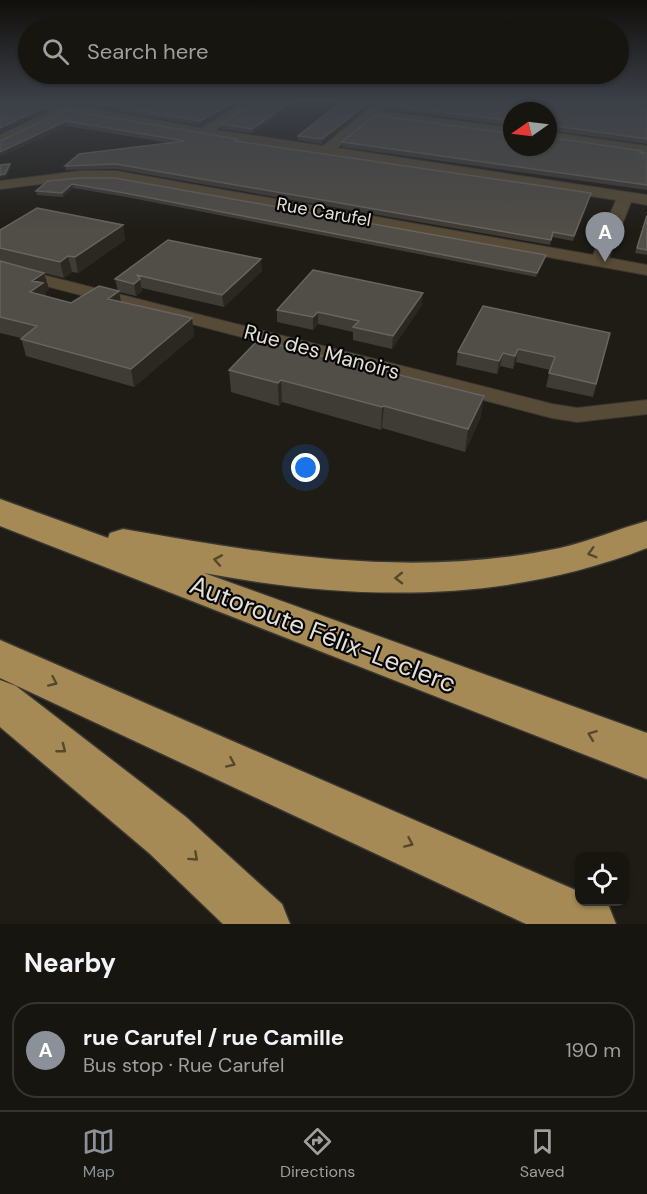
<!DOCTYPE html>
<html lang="en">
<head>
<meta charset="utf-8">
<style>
  :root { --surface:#171510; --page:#201e19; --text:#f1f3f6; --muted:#9e9f9f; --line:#363430; --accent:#8c9099 }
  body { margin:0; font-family:"DM Sans",sans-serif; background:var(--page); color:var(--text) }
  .controls { position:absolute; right:18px; bottom:18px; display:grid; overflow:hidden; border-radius:12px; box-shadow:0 2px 4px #0004 }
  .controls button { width:54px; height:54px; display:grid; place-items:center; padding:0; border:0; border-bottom:2px solid var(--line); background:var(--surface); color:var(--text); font:30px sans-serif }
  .compass { position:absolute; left:503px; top:102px; width:54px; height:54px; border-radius:50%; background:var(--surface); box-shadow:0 2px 4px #0004; rotate:256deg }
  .you { position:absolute; left:306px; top:468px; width:21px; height:21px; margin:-15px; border:4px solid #fff; border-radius:50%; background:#1a73e8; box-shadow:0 0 0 9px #1a73e833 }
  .badge { display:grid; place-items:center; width:39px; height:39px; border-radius:50%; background:var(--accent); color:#fff; font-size:20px; font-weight:700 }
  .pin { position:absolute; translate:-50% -50px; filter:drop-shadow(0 2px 3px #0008) }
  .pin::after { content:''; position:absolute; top:32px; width:21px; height:18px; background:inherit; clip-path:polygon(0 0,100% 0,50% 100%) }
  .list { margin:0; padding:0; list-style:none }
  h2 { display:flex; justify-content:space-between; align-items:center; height:78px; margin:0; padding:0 24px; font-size:26px }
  h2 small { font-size:20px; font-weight:400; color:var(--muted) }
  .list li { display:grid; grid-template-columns:39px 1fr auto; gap:18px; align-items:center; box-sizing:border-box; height:96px; margin:0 12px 12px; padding:0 12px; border:2px solid var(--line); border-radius:24px }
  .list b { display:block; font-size:22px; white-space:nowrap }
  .list p { margin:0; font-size:20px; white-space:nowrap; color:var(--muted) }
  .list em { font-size:20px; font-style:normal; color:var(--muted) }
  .icon { flex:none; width:33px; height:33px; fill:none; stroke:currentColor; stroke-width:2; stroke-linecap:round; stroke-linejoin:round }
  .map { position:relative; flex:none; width:647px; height:924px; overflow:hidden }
  .search { position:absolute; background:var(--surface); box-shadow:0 2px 4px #0004; left:18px; right:18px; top:18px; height:66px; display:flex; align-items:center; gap:15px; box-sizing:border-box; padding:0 21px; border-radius:33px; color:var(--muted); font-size:22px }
  .sheet { height:186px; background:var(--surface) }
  nav { display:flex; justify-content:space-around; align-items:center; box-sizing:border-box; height:84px; border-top:2px solid var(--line); background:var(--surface); font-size:16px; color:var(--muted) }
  nav a { display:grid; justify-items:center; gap:3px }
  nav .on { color:var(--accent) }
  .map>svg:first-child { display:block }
</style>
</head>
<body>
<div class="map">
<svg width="647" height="924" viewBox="0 0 647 924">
  <rect width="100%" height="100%" fill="#1f1c16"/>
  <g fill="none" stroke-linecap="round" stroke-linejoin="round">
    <defs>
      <path id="street" d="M23,102L68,104L201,128L245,102H257L215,130L323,146L377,102H390L381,111L512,128V136L374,117L337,148L647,195V205L631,202L609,258L647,265V275L116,179H80L0,189V181L80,171H116L593,255L616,200L203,136L67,112L0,144V135L53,110L24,104Z
        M596,102L647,104V112L602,105Z
        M548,132L647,146V154L548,140Z
        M0,264L552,404L577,408L647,400V414L577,422L552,418L0,274Z"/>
      <path id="highway" d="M0,499L108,538L110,533L123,529C271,555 411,579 560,548C590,541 618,529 647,521V548C504,604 353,601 204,573L647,733V779L0,526Z
        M0,640L580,892V902H602L608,904L616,924H526L0,678Z
        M0,680L16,686L186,817L282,904L290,924H223L149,853L0,727Z"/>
    </defs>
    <!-- street casing -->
    <use href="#street" stroke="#3a3732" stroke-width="2"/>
    <!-- highway casing -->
    <use href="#highway" stroke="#3a3732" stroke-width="3"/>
    <!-- street -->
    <use href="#street" fill="#554b36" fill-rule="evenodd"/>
    <!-- highway -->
    <use href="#highway" fill="#a58a55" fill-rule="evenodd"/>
  </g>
  <!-- wall -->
  <path fill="#3f3b35" d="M66,102H241L201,126Z
    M255,102H297L252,133L221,129V124Z
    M341,102L322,144L298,140V136Z
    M603,103L647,110V144L548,130L512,111V126L386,109V105Z
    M66,110L237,141L591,193L573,241L552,237L550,245L116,169L66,170L65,166L169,143L67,126L0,157V141Z
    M549,138L642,151L641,153H647V190L342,147V142Z
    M79,178L545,259L536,277L126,197L73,188L63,197L37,195L36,191Z
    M647,215V255L635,253Z
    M123,225L125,240L78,273L72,272L64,278L44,273L49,289L45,292L46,296L71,303L118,291L115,279L168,240L262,271L224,307L142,288V291L136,296L119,292L121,302L192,318L194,336L134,387L26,356L21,338L0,333V230Z
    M422,305L392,349L353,340V332L318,324L313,330L277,322V310Z
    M610,333L593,397L546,387L550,370L516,362L513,369L500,366L497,374L456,365L458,352Z
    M229,370L484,396L480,419L465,452L382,428L381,430L282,402L279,406L231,392Z"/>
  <!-- shaded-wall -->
  <path fill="#2b2721" d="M234,102H241L201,126L200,121Z
    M291,102H297L252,133V129Z
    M369,102H374L322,144V139Z
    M45,107L46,111L0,133V128Z
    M66,121L67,126L0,157V152Z
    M10,164L11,167L6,178L0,179V175Z
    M72,184L73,188L63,197L62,193Z
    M591,193L590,198L573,241L574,236Z
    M123,225L125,240L78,273L75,257Z
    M546,255L545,259L536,277L537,273Z
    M68,256L72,272L64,278L60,262Z
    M261,259L262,271L224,307L222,295Z
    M44,273L49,289L45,292L47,300L30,292L32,281Z
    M140,279L142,291L136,296L134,284Z
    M119,291L122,308L108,299Z
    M423,293L422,305L392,349L393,336Z
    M318,312V324L313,330V317Z
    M192,318L194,336L134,387L131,369Z
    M518,349L516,362L513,369L515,356Z
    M503,353L500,366L497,374L499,361Z
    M281,380L282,402L279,406L278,383Z
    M484,396L480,419L465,452L468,429Z
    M384,406L382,428L381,430L382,407Z"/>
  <!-- building -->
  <path fill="#514d47" stroke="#68645e" stroke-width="1.5" d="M0,102H22L45,107L0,128Z
    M90,102H234L200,121Z
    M255,102H291L252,129L221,124Z
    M341,102H369L322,139L298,136Z
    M390,102H600L603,103L647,110V139L549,125L548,126V111H512V121L386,105Z
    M66,110L237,139L235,141L591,193L574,236L553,232L551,240L116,164L65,166L79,154L185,141L66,121L0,152V141Z
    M375,115L512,134V147H548V137L642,151L640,153H647V185L342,142Z
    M10,164L5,174L0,175V165Z
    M79,178H115L546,255L537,273L125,193L72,184L62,193L36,191L48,181Z
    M37,208L123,225L75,257L68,256L60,262L0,248V230Z
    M647,215V250L637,248Z
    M168,240L261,259L222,295L137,275L140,279L134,284L115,279Z
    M0,261L44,273L32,281L43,283L30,292L71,303L99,286L119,291L108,299L192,318L131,369L21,339L37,326L0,317Z
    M313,270L423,293L393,336L353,327L359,321L318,312L313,317L277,310Z
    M483,306L610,333L596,384L549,373L555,357L518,349L515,356L503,353L499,361L458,352Z
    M258,340L484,396L468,429L384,406L382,407L281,380L278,383L229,370Z"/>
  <!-- one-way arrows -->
  <defs><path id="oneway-chevron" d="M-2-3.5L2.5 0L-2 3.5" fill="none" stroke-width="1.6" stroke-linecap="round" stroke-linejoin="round" transform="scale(1.5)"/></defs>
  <g stroke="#56482d">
    <use href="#oneway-chevron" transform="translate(592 553) rotate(164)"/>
    <use href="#oneway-chevron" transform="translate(218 560) rotate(-170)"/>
    <use href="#oneway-chevron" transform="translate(399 578) rotate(179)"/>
    <use href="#oneway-chevron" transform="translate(53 682) rotate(24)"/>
    <use href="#oneway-chevron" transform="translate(592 735) rotate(-159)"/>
    <use href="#oneway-chevron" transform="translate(62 749) rotate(38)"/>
    <use href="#oneway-chevron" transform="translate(231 763) rotate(24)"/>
    <use href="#oneway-chevron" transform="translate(409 843) rotate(24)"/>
    <use href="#oneway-chevron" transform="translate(194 857) rotate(42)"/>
  </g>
  <!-- sky -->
  <linearGradient id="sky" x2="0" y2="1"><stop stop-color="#110f0c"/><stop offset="0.44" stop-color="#3c4047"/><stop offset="1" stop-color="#3c4047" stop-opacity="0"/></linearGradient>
  <rect width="647" height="231" fill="url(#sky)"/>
  <g text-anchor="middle" stroke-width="4.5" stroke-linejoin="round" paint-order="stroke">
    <!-- far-street labels -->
    <g font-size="18" fill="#e3e0dc" stroke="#080705">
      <text transform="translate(324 212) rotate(10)" y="6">Rue Carufel</text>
    </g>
    <!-- street labels -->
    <g font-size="21" fill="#e3e0dc" stroke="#080705">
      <text transform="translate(322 352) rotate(15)" y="7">Rue des Manoirs</text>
    </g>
    <!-- near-street labels -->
    <g font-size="26" fill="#e3e0dc" stroke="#080705">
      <text transform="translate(323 634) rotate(21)" y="9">Autoroute Félix-Leclerc</text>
    </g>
  </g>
</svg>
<div class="controls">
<button><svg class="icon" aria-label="locate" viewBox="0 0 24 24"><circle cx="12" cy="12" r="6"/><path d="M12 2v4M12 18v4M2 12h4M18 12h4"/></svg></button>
</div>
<svg class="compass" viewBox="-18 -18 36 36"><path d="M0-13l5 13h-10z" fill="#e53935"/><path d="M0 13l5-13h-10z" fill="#9e9f9f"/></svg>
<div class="you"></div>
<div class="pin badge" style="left:605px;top:262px">A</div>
<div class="search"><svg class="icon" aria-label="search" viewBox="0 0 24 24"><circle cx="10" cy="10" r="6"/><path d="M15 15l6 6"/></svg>Search here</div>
</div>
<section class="sheet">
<h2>Nearby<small></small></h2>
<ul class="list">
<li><span class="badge">A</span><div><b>rue Carufel / rue Camille</b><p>Bus stop · Rue Carufel</p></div><em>190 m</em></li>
</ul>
</section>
<nav>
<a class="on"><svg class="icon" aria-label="map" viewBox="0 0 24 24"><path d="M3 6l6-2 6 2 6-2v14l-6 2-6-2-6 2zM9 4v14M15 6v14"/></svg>Map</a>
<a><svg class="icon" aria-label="directions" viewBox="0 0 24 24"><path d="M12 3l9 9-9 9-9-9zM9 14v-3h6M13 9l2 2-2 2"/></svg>Directions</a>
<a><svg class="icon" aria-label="saved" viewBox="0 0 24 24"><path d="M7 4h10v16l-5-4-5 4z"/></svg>Saved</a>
</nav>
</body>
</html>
